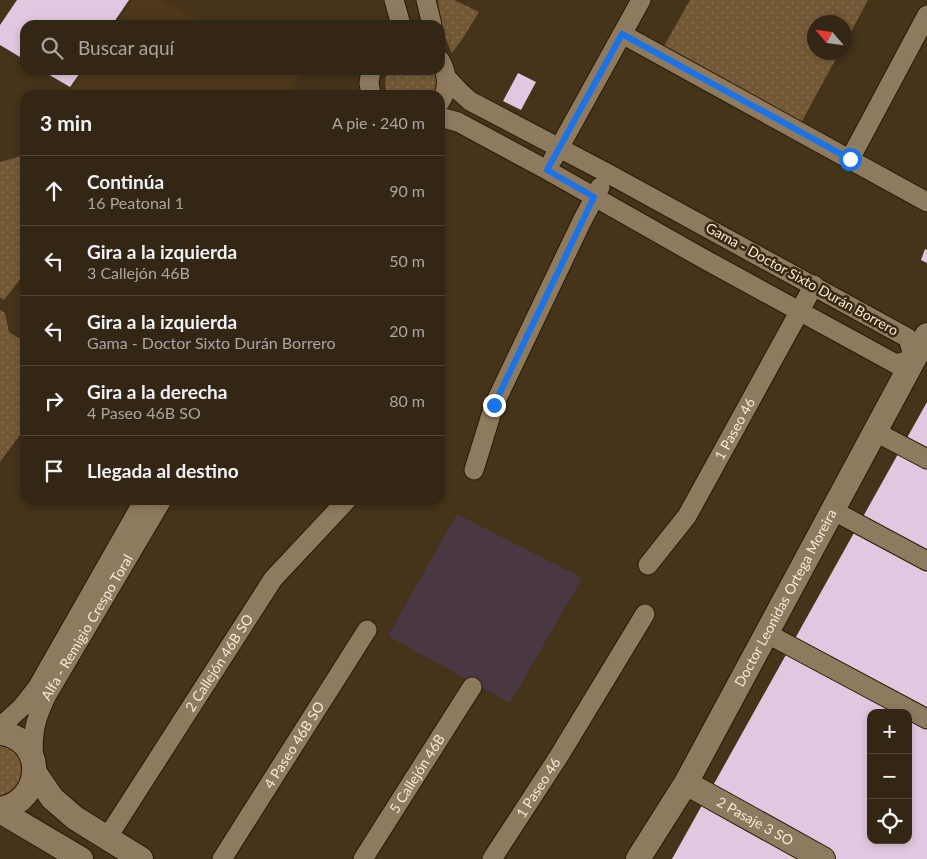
<!DOCTYPE html>
<html lang="es">
<head>
<meta charset="utf-8">
<style>
  :root { --surface:#342614; --page:#3c2e1d; --text:#f1f3f6; --muted:#a9a5a0; --line:#4e4334 }
  body { margin:0; font-family:Lato,sans-serif; background:var(--page); color:var(--text) }
  .controls { position:absolute; right:15px; bottom:15px; display:grid; overflow:hidden; border-radius:10px; box-shadow:0 2px 8px #0003 }
  .controls button { width:45px; height:45px; display:grid; place-items:center; padding:0; border:0; border-bottom:1px solid var(--line); background:var(--surface); color:var(--text); font:25px sans-serif }
  .compass { position:absolute; left:807px; top:15px; width:45px; height:45px; border-radius:50%; background:var(--surface); box-shadow:0 2px 8px #0003; rotate:298deg }
  .stop { position:absolute; width:15px; height:15px; margin:-11px; border:4px solid #1a73e8; border-radius:50%; background:#fff }
  .stop.end { background:#1a73e8; border-color:#fff; box-shadow:0 1px 5px #0008 }
  .list { margin:0; padding:0; list-style:none }
  h2 { display:flex; justify-content:space-between; align-items:center; height:65px; margin:0; padding:0 20px; font-size:21px }
  h2 small { font-size:16px; font-weight:400; color:var(--muted) }
  .list li { display:grid; grid-template-columns:32px 1fr auto; gap:15px; align-items:center; box-sizing:border-box; height:70px; padding:0 20px; border-top:1px solid var(--line) }
  .list b { display:block; font-size:19px; white-space:nowrap }
  .list p { margin:0; font-size:16px; white-space:nowrap; color:var(--muted) }
  .list em { font-size:16px; font-style:normal; color:var(--muted) }
  .icon { flex:none; width:28px; height:28px; fill:none; stroke:currentColor; stroke-width:2; stroke-linecap:round; stroke-linejoin:round }
  .map { position:relative; flex:none; width:927px; height:859px; overflow:hidden }
  .search { position:absolute; background:var(--surface); box-shadow:0 2px 8px #0003; left:20px; top:20px; width:425px; height:55px; display:flex; align-items:center; gap:12px; box-sizing:border-box; padding:0 18px; border-radius:15px; color:var(--muted); font-size:19px }
  .panel { position:absolute; background:var(--surface); box-shadow:0 2px 8px #0003; left:20px; top:90px; width:425px; height:415px; border-radius:15px }
  .map>svg:first-child { display:block }
</style>
</head>
<body>
<div class="map">
<svg width="927" height="859" viewBox="0 0 927 859">
  <defs>
    <pattern id="park-dots" width="8" height="8" patternUnits="userSpaceOnUse" patternTransform="scale(1.25)"><rect width="8" height="8" fill="#735835"/><path d="M2 2h.1M6 6h.1" fill="none" stroke="#887052" stroke-width="1.8" stroke-linecap="round"/></pattern>
  </defs>
  <rect width="100%" height="100%" fill="#45331a"/>
  <!-- built -->
  <path fill="#4f3819" d="M133,0H161L207,25H116Z
    M84,70H291L299,75L287,95H67Z"/>
  <!-- education -->
  <path fill="#493844" d="M457,514L582,578L510,703L388,636Z"/>
  <!-- park -->
  <path fill="url(#park-dots)" d="M438,0H454L479,12L463,38L452,53C444,38 439,17 438,0Z
    M690,0H868L845,43L844,22H814V52L839,53L801,123L663,48Z
    M390,70H434L438,76L437,95H386L385,79Z
    M25,155V273L4,300L0,298V162Z
    M0,310L5,313L9,332L25,342V428L0,462Z
    M0,745C7,747 13,748 17,754C27,765 24,785 11,793C8,794 3,795 0,796Z"/>
  <!-- building -->
  <path fill="#e3c7e1" fill-rule="evenodd" d="M17,0H129L112,25H25V60L0,45V25Z
    M41,70H82L70,87Z
    M518,73L536,82L521,110L503,101Z
    M925,249L927,250V263L921,260Z
    M927,402V859H672ZM871,713H908V840H871Z"/>
  <g fill="none" stroke-linecap="round" stroke-linejoin="round">
    <defs>
      <g id="minor">
        <path d="M394,0L401,25"/>
        <path d="M426,0L432,25"/>
        <path d="M622,34L927,202"/>
        <path d="M440,60C448,74 449,89 440,102"/>
        <path d="M371,70L369,83L371,95"/>
        <path d="M440,117L458,122L547,170L704,259L896,364L914,359L908,338L607,173L470,101L459,91L446,77"/>
        <path d="M553,159L641,0"/>
        <path d="M850,159L927,15"/>
        <path d="M874,431L927,459"/>
        <path d="M474,470L494,405L582,221L600,187"/>
        <path d="M832,510L927,561"/>
        <path id="s1" d="M648,565L687,516L814,285"/>
        <path d="M766,633L927,719"/>
        <path d="M0,727L22,707L37,688L144,500"/>
        <path id="s2" d="M33,760C33,730 34,722 47,695L162,500"/>
        <path id="s3" d="M107,838L273,579L347,500"/>
        <path id="s4" d="M222,859L367,630"/>
        <path id="s5" d="M363,859L472,687"/>
        <path id="s6" d="M492,859L559,756L645,614"/>
      </g>
      <g id="tertiary">
        <path d="M0,733C46,738 45,801 0,809"/>
        <path d="M35,773L52,798L75,818L141,859"/>
        <path id="s7" d="M686,783L823,859"/>
        <path d="M0,811L81,859"/>
        <path id="s8" d="M638,859L686,783L927,335"/>
      </g>
    </defs>
    <!-- minor casing -->
    <use href="#minor" stroke="#2b1a02" stroke-width="21"/>
    <!-- tertiary casing -->
    <use href="#tertiary" stroke="#2b1a02" stroke-width="26"/>
    <!-- minor -->
    <use href="#minor" stroke="#8e7a5f" stroke-width="19"/>
    <!-- tertiary -->
    <use href="#tertiary" stroke="#8e7a5f" stroke-width="24"/>
  </g>
  <g fill="none" stroke-linecap="round" stroke-linejoin="round">
    <!-- route -->
    <path stroke="#1a73e8" stroke-width="6" d="M494,405L594,197L547,170L622,34L850,159"/>
  </g>
  <g text-anchor="middle" stroke-width="5" stroke-linejoin="round" paint-order="stroke">
    <!-- street labels -->
    <g font-size="14" fill="#f4e9da" stroke="#3a2810">
      <text transform="translate(802 279) rotate(29)" y="5">Gama - Doctor Sixto Durán Borrero</text>
      <text dy="5" stroke="none"><textPath href="#s1" startOffset="162">1 Paseo 46</textPath></text>
      <text dy="5" stroke="none"><textPath href="#s8" startOffset="300">Doctor Leonidas Ortega Moreira</textPath></text>
      <text dy="5" stroke="none"><textPath href="#s2" startOffset="146">Alfa - Remigio Crespo Toral</textPath></text>
      <text dy="5" stroke="none"><textPath href="#s3" startOffset="208">2 Callejón 46B SO</textPath></text>
      <text dy="5" stroke="none"><textPath href="#s4" startOffset="135">4 Paseo 46B SO</textPath></text>
      <text dy="5" stroke="none"><textPath href="#s5" startOffset="101">5 Callejón 46B</textPath></text>
      <text dy="5" stroke="none"><textPath href="#s6" startOffset="85">1 Paseo 46</textPath></text>
      <text dy="5" stroke="none"><textPath href="#s7" startOffset="79">2 Pasaje 3 SO</textPath></text>
    </g>
  </g>
</svg>
<div class="controls">
<button>+</button>
<button>−</button>
<button><svg class="icon" aria-label="locate" viewBox="0 0 24 24"><circle cx="12" cy="12" r="6"/><path d="M12 2v4M12 18v4M2 12h4M18 12h4"/></svg></button>
</div>
<svg class="compass" viewBox="-18 -18 36 36"><path d="M0-13l5 13h-10z" fill="#e53935"/><path d="M0 13l5-13h-10z" fill="#a9a5a0"/></svg>
<div class="stop" style="left:850px;top:159px"></div>
<div class="stop end" style="left:494px;top:405px"></div>
<div class="search"><svg class="icon" aria-label="search" viewBox="0 0 24 24"><circle cx="10" cy="10" r="6"/><path d="M15 15l6 6"/></svg>Buscar aquí</div>
<section class="panel">
<h2>3 min<small>A pie · 240 m</small></h2>
<ul class="list">
<li><svg class="icon" aria-label="ahead" viewBox="0 0 24 24"><path d="M12 20V5M6 11l6-6 6 6"/></svg><div><b>Continúa</b><p>16 Peatonal 1</p></div><em>90 m</em></li>
<li><svg class="icon" aria-label="left" viewBox="0 0 24 24"><path d="M17 20v-9H6M10 6l-5 5 5 5"/></svg><div><b>Gira a la izquierda</b><p>3 Callejón 46B</p></div><em>50 m</em></li>
<li><svg class="icon" aria-label="left" viewBox="0 0 24 24"><path d="M17 20v-9H6M10 6l-5 5 5 5"/></svg><div><b>Gira a la izquierda</b><p>Gama - Doctor Sixto Durán Borrero</p></div><em>20 m</em></li>
<li><svg class="icon" aria-label="right" viewBox="0 0 24 24"><path d="M7 20v-9h11M14 6l5 5-5 5"/></svg><div><b>Gira a la derecha</b><p>4 Paseo 46B SO</p></div><em>80 m</em></li>
<li><svg class="icon" aria-label="arrive" viewBox="0 0 24 24"><path d="M6 21V4h12l-3 4 3 4H6"/></svg><div><b>Llegada al destino</b></div></li>
</ul>
</section>
</div>
</body>
</html>
